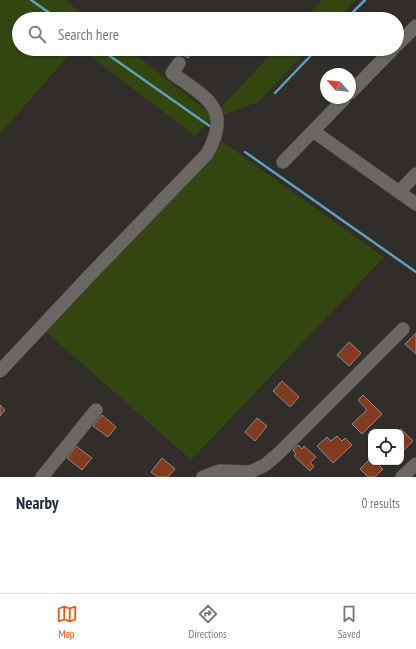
<!DOCTYPE html>
<html lang="en">
<head>
<meta charset="utf-8">
<style>
  :root { --surface:#fff; --page:#f6f6f7; --text:#1f2937; --muted:#747a83; --line:#e0e1e3; --accent:#ea580c }
  body { margin:0; font-family:"PT Sans Narrow",sans-serif; background:var(--page); color:var(--text) }
  .controls { position:absolute; right:12px; bottom:12px; display:grid; overflow:hidden; border-radius:8px; box-shadow:0 1px 3px #0004 }
  .controls button { width:36px; height:36px; display:grid; place-items:center; padding:0; border:0; border-bottom:1px solid var(--line); background:var(--surface); color:var(--text); font:20px sans-serif }
  .compass { position:absolute; left:320px; top:68px; width:36px; height:36px; border-radius:50%; background:var(--surface); box-shadow:0 1px 3px #0004; rotate:297deg }
  .list { margin:0; padding:0; list-style:none }
  h2 { display:flex; justify-content:space-between; align-items:center; height:52px; margin:0; padding:0 16px; font-size:17px }
  h2 small { font-size:13px; font-weight:400; color:var(--muted) }
  .icon { flex:none; width:22px; height:22px; fill:none; stroke:currentColor; stroke-width:2; stroke-linecap:round; stroke-linejoin:round }
  .map { position:relative; flex:none; width:416px; height:477px; overflow:hidden }
  .search { position:absolute; background:var(--surface); box-shadow:0 1px 3px #0004; left:12px; right:12px; top:12px; height:44px; display:flex; align-items:center; gap:10px; box-sizing:border-box; padding:0 14px; border-radius:22px; color:var(--muted); font-size:15px }
  .sheet { height:116px; background:var(--surface) }
  nav { display:flex; justify-content:space-around; align-items:center; box-sizing:border-box; height:56px; border-top:1px solid var(--line); background:var(--surface); font-size:11px; color:var(--muted) }
  nav a { display:grid; justify-items:center; gap:2px }
  nav .on { color:var(--accent) }
  .map>svg:first-child { display:block }
</style>
</head>
<body>
<div class="map">
<svg width="416" height="477" viewBox="0 0 416 477">
  <rect width="100%" height="100%" fill="#312d2a"/>
  <!-- green -->
  <path fill="#33460f" d="M0,0H65L89,19H19V49H74L0,134Z
    M322,0H356L338,19H304Z
    M81,49H128L213,116L276,49H309L258,102L211,119L195,136Z
    M223,142L384,257L191,460L44,330Z"/>
  <g fill="none" stroke-linecap="round" stroke-linejoin="round">
    <!-- stream -->
    <path stroke="#5ea1bd" stroke-width="2.5" d="M31,0L58,19
      M346,19L365,0
      M100,49L211,127
      M275,93L317,49
      M245,152L416,272"/>
  </g>
  <!-- building -->
  <path fill="#823b1f" stroke="#908a87" d="M184,52L190,56L188,58L183,55Z
    M416,333V354L405,344Z
    M349,342L361,353L349,366L337,355Z
    M282,381L299,397L290,407L273,391Z
    M363,395L382,414L362,434L352,424L367,410L358,400Z
    M0,405L5,410L0,416Z
    M102,415L116,427L108,437L93,426Z
    M257,418L267,426L255,441L245,432Z
    M401,429L413,441L401,453V432H398Z
    M337,436L342,441L345,438L352,445L333,463L317,446L327,437L331,441Z
    M298,445L302,449L304,446L316,457L310,463L314,466L310,471L294,456L296,454L293,450Z
    M76,446L92,458L82,470L67,458Z
    M162,458L175,469L168,477H158L151,472Z
    M371,458V462H376L383,469L375,477H368L360,469Z"/>
  <g fill="none" stroke-linecap="round" stroke-linejoin="round">
    <defs>
      <path id="minor" d="M397,45L416,26
        M350,93L393,49
        M313,131L416,204
        M283,162L345,98
        M399,192L416,174
        M0,371L90,275L207,154C233,108 206,98 172,73L179,63
        M42,477L96,410
        M203,477L219,471L250,472L265,465L279,453L403,329
        M402,477L416,464"/>
    </defs>
    <!-- minor casing -->
    <use href="#minor" stroke="#4d4a47" stroke-width="14"/>
    <!-- minor -->
    <use href="#minor" stroke="#6b6763" stroke-width="13"/>
  </g>
</svg>
<div class="controls">
<button><svg class="icon" aria-label="locate" viewBox="0 0 24 24"><circle cx="12" cy="12" r="6"/><path d="M12 2v4M12 18v4M2 12h4M18 12h4"/></svg></button>
</div>
<svg class="compass" viewBox="-18 -18 36 36"><path d="M0-13l5 13h-10z" fill="#e53935"/><path d="M0 13l5-13h-10z" fill="#747a83"/></svg>
<div class="search"><svg class="icon" aria-label="search" viewBox="0 0 24 24"><circle cx="10" cy="10" r="6"/><path d="M15 15l6 6"/></svg>Search here</div>
</div>
<section class="sheet">
<h2>Nearby<small>0 results</small></h2>
<ul class="list">
</ul>
</section>
<nav>
<a class="on"><svg class="icon" aria-label="map" viewBox="0 0 24 24"><path d="M3 6l6-2 6 2 6-2v14l-6 2-6-2-6 2zM9 4v14M15 6v14"/></svg>Map</a>
<a><svg class="icon" aria-label="directions" viewBox="0 0 24 24"><path d="M12 3l9 9-9 9-9-9zM9 14v-3h6M13 9l2 2-2 2"/></svg>Directions</a>
<a><svg class="icon" aria-label="saved" viewBox="0 0 24 24"><path d="M7 4h10v16l-5-4-5 4z"/></svg>Saved</a>
</nav>
</body>
</html>
